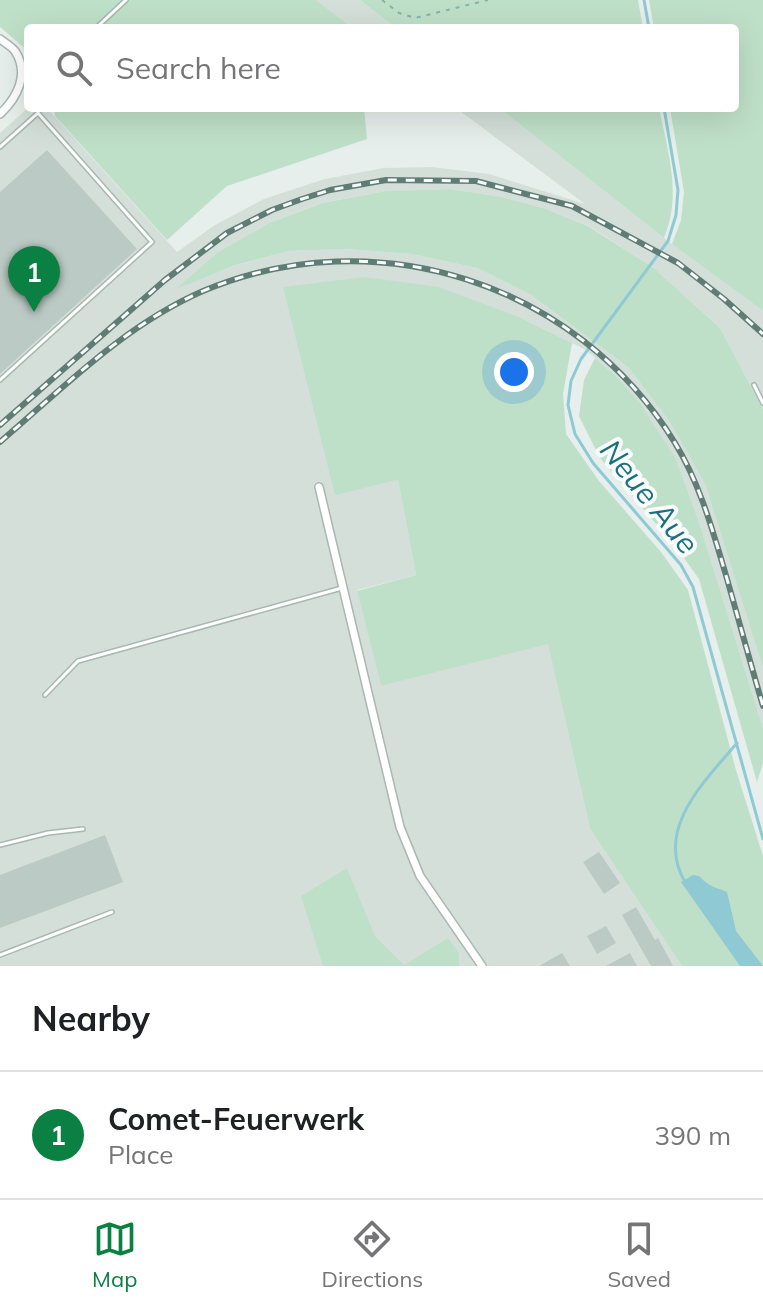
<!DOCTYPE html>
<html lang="en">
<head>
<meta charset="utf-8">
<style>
  :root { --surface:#fff; --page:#f6f6f6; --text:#202124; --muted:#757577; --line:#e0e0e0; --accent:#0b8043 }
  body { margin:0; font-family:Mulish,sans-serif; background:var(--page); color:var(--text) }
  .you { position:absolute; left:514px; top:372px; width:28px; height:28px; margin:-20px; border:6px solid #fff; border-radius:50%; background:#1a73e8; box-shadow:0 0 0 12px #1a73e833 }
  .badge { display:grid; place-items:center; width:52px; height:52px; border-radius:50%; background:var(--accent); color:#fff; font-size:26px; font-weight:700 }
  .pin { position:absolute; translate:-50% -66px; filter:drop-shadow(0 2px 4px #0008) }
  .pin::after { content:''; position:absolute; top:42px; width:28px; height:24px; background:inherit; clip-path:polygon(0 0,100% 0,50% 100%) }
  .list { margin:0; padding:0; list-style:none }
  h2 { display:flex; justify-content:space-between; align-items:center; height:104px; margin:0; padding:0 32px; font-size:34px }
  h2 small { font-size:26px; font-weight:400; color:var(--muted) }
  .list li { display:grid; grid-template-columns:52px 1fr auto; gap:24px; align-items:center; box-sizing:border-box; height:128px; padding:0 32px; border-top:2px solid var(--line) }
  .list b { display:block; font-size:30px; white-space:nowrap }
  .list p { margin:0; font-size:26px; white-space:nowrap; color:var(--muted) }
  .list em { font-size:26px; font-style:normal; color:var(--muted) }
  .icon { flex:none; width:44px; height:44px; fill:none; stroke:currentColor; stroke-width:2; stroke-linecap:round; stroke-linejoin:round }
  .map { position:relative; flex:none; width:763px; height:966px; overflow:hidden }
  .search { position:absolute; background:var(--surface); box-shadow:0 8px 32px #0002; left:24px; right:24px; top:24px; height:88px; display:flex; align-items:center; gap:20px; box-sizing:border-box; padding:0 28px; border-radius:8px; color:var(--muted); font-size:30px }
  .sheet { height:232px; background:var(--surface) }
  nav { display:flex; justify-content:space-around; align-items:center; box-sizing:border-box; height:112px; border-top:2px solid var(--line); background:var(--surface); font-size:22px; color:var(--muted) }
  nav a { display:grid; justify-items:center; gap:4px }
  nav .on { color:var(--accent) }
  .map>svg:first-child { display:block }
</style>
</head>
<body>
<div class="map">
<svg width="763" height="966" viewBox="0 0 763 966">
  <rect width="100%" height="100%" fill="#e6efeb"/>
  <!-- built -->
  <path fill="#d4dfda" d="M316,0H360L396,28H353Z
    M28,108H47L177,252L215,225L264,199L325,179L384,168L432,167L489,174L585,204L456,108H499L664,238L763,311V409L720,328L654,268L589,226L546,209L503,197L450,189L386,191L321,203L269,223L218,253L179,287L237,265L289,251L346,249L412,254L477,268L531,295L629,368L671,424L705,484L763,668V728L698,519L676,459L640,404L615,375L586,350L521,318L335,494L398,480L416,575L357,590L381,686L548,643L590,829L682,966H0V133Z"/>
  <!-- green -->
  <path fill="#bfe0c8" d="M0,0H316L353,28H28V51L0,27Z
    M360,0H638L643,28H396Z
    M649,0H763V311L672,244L681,220L684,192L670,108H735V28H654Z
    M54,108H364L367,139L227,186L167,240L55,116Z
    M499,108H659C668,152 682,195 664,238Z
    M450,189L503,197L546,209L588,226L654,268L720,328L763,409V668L705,484L671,424L629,368L531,295L477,268L412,254L346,249L289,251L236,265L176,289L217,253L269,223L322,203L386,191Z
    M364,277L439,287L521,318L572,343L563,394L566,434L599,481L661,552L688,590L736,770L763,856V966H682L590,829L548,644L381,686L357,591L416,575L398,480L335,495L283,287Z
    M595,358L615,375L640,403L676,459L698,519L763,728V763L757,782L699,579L679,551L600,458L579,416L584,380Z
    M347,868L375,936L404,965L448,938L459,953V966H323L301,896Z"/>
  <!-- water -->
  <path fill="#8ec9d4" d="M693,875L699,876C711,888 713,886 727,892L736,931L763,966H740L681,882Z"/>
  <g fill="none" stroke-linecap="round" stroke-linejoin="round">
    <!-- stream -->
    <path stroke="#8ec9d4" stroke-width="3" d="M644,0L649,28
      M664,108L678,190L676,215L668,241L581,359L571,381L568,405L575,434L593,463L681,565L693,587L763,839
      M685,882C654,829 705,781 737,743"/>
  </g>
  <!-- building -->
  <path fill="#bbcac4" d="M47,150L137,249L0,374V192Z
    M105,835L123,882L0,928V875Z
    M599,852L620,883L604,894L583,862Z
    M636,907L655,940L658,938L673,966H651L622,915Z
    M606,926L616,943L597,954L587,936Z
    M562,953L570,966H539Z
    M630,953L637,966H606Z"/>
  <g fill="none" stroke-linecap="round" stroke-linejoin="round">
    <defs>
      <path id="service" d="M96,28L126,0
        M0,147L38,113
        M0,380L152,242L38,113V108
        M754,385L763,403
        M45,695L78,661L342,588
        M0,845L48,833L83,829
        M0,955L112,912"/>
      <path id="minor" d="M0,39C4,42 12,47 15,51C30,74 17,98 0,114
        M319,487L400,827L420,876L482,966"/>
    </defs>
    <!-- service casing -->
    <use href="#service" stroke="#a8b8b2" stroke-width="6"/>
    <!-- minor casing -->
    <use href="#minor" stroke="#a8b8b2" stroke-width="10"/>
    <!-- path -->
    <path stroke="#86b3a5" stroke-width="2" stroke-dasharray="4 6" stroke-linecap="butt" d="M382,0L399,13L415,18L488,0"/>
    <!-- service -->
    <use href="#service" stroke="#fff" stroke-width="3"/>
    <!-- minor -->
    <use href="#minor" stroke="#fff" stroke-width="7"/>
    <defs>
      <path id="rail" d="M0,425L165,280L227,233L272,210L302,199L330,190L386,180L476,181L572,206L678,263L724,299L763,334
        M0,442C64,387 125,325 203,291C376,218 577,283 675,443C699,482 712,528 725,572C738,617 750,662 763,706"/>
    </defs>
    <!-- rail casing -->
    <use href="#rail" stroke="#5f7d75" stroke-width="6"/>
    <!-- rail -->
    <use href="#rail" stroke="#f7fbf9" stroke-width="3" stroke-dasharray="9" stroke-linecap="butt"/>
  </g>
  <g text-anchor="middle" stroke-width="8" stroke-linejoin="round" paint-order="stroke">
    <!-- water labels -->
    <g font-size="30" font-style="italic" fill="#1c6f80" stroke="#f7fbf9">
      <text transform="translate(649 497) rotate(51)" y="10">Neue Aue</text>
    </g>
  </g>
</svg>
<div class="you"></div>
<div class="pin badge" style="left:34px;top:312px">1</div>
<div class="search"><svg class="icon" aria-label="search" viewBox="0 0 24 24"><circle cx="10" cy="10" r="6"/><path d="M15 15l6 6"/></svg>Search here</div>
</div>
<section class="sheet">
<h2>Nearby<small></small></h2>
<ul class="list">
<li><span class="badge">1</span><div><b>Comet-Feuerwerk</b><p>Place</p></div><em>390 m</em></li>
</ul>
</section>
<nav>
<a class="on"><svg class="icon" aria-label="map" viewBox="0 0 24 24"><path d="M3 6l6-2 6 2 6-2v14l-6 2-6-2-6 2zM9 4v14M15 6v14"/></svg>Map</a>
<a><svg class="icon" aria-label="directions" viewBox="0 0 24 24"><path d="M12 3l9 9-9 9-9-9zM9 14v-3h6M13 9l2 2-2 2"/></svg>Directions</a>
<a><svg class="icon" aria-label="saved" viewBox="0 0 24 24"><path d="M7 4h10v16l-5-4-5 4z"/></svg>Saved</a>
</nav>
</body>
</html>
